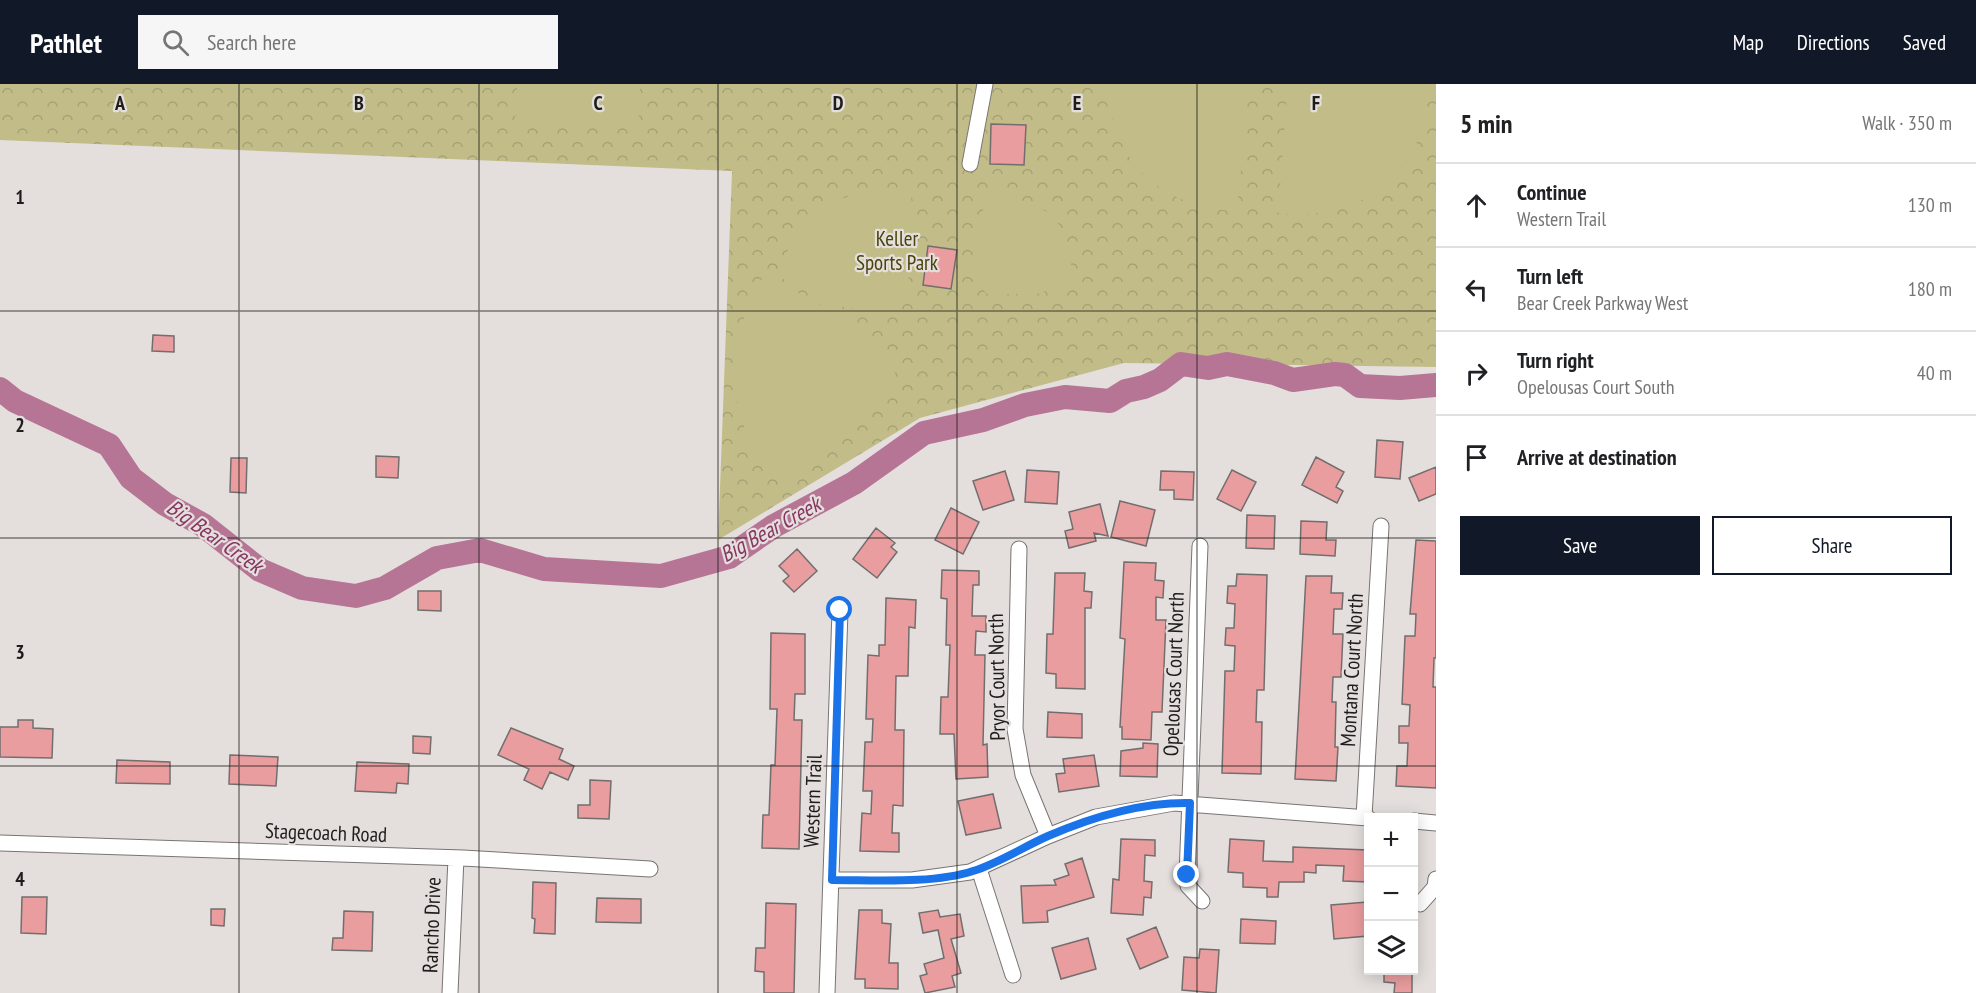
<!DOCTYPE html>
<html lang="en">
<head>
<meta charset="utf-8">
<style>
  :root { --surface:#fff; --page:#f6f6f6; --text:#202124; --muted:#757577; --line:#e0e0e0; --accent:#111827 }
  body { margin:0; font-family:"PT Sans Narrow",sans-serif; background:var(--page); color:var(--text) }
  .controls { position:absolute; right:18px; bottom:18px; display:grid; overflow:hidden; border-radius:0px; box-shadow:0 3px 15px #0003 }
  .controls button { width:54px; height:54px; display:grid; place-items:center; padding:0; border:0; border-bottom:2px solid var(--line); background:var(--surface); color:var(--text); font:30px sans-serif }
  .stop { position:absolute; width:18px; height:18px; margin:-14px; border:4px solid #1a73e8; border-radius:50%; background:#fff }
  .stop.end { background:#1a73e8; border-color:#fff; box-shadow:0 2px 6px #0008 }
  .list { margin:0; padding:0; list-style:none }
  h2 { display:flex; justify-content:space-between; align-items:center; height:78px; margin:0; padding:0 24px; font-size:26px }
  h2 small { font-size:20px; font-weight:400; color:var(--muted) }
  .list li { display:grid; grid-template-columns:39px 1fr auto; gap:18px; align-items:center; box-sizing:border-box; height:84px; padding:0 24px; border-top:2px solid var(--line) }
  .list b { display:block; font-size:22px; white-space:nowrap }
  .list p { margin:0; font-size:20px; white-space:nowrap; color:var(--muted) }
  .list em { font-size:20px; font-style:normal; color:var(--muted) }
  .actions { display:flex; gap:12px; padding:18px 24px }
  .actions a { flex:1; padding:14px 0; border:2px solid var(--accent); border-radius:0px; text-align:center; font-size:21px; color:var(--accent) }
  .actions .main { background:var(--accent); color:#fff }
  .icon { flex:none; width:33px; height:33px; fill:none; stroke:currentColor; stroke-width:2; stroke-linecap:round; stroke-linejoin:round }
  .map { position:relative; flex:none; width:1436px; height:909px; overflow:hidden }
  header { display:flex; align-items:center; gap:36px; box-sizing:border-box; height:84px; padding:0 30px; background:var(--accent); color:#fff }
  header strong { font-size:28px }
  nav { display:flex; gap:33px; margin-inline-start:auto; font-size:21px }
  .search { width:420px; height:54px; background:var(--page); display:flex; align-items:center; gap:15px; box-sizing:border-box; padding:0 21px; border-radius:0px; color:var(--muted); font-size:22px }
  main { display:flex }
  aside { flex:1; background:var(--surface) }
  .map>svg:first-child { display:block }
</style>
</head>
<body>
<header>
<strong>Pathlet</strong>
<div class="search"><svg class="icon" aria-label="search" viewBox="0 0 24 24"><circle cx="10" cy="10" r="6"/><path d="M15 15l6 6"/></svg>Search here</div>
<nav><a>Map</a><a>Directions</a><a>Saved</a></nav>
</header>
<main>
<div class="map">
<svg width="1436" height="909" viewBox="0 0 1436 909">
  <defs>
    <pattern id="park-crowns" width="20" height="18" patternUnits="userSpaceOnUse" patternTransform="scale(1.5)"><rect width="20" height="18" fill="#c2bd88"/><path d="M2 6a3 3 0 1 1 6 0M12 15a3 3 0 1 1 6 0" fill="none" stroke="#a6a275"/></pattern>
  </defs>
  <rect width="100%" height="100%" fill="#e4dfdd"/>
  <!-- park -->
  <path fill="url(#park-crowns)" d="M0,0H1436V283L1124,279L920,334L718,456L732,87L0,56Z"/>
  <!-- pitch -->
  <path fill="#c2bd88" d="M517,0H640L639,36L631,42L515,39Z
    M1108,0H1249L1237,127C1162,124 1109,76 1108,0Z
    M1288,0H1381L1428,5C1427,89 1360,139 1278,129Z
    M865,106L911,109L914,165L904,218L885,231L830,220L780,193C788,144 822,120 865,106Z
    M988,111C1046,114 1075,138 1071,198L1037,210H987L974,196L976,146Z
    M765,190L861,244L894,273L895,295L843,351L780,397C772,388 764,379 757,369C723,316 732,240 765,190Z"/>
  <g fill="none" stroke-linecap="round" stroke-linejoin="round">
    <!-- river -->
    <path stroke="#b77595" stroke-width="24" d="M0,305L15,317L109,361L131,394L165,420L203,441L260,486L302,504L356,512L385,504L437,474L480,466L544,485L661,492L729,473L774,442L854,399L924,349L983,336L1025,321L1065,313L1110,317L1126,307L1144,303L1160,296L1181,280L1208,284L1227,280L1274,289L1293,296L1335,290L1345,291L1360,302L1400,304L1436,301"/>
  </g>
  <!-- building -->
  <path fill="#ea9d9e" stroke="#736e6e" stroke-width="1.5" d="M991,40L1026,41L1024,81L990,80Z
    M928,162L957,166L951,205L923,201Z
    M153,251L174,252V268L152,267Z
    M1377,356L1403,358L1400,395L1375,393Z
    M376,372L399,373L398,394L376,393Z
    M1316,373L1344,388L1336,403L1343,407L1337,419L1302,401Z
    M231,374H247L246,409L230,408Z
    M1436,383V410L1419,417L1409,394Z
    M1027,386L1059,388L1057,420L1025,418Z
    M1232,386L1256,398L1241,427L1217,415Z
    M1005,387L1014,416L983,426L973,397Z
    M1161,387L1194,388L1193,416L1174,415V406H1160Z
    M1120,417L1155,426L1146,462L1111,453Z
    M1100,420L1108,452L1094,449L1096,457L1069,464L1065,447L1073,445L1069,428Z
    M951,424L979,438L963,470L935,456Z
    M1247,431L1275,432L1274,465L1246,464Z
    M1301,437L1327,438L1326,456H1336L1335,472L1300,470Z
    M876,444L895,459L891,463L897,468L877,494L853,475Z
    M1416,456L1436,457V574H1434L1433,603H1436V704L1396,702L1397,682H1407L1408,659H1399V642H1409L1410,621L1402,620L1405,552H1415L1416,530H1410Z
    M797,465L817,487L794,508L783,497L789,492L779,482Z
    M1124,478L1156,479L1155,496L1164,497L1163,514L1156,513V536H1166L1162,628H1152L1151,656L1122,655V643H1120L1125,555L1120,554Z
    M942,486L979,487V501H973L972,532H986V548L976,547L975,571H985L983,661L987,660L988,693L956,695L954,650H940L941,613H948L950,561H946L947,515L941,514Z
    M1055,489H1085L1084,507L1092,508L1091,524H1085V605L1056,604V590L1046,589L1047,550H1053Z
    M1237,490L1267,491L1264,606H1257L1256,638H1262L1261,690L1222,689L1225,587H1234L1235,562L1225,561L1226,544H1234L1235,520L1227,519L1228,502H1236Z
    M1306,492H1332L1331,509H1343L1342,525H1334L1333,550H1343L1341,593H1333L1332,618H1336L1335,663H1338L1336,697L1295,695Z
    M418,507H441V527L418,526Z
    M886,514L916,516L915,544L909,543L908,592H896L895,646H904L903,722L893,721L892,749H899V768L860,767L862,729L871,730L872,707H863L865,658H872L873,635H866L868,571L879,572V561H885Z
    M771,549L805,550V610H795L794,636H802L799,765L762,764L763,731H769L771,681H775L777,625H770Z
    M1048,628L1082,630V654L1047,653Z
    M18,636H33V644L53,645L52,674L0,673V643H18Z
    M511,644L563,665L559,675L574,682L568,696L550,688L542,705L524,696L529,685L498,671Z
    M413,652L431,653L430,670L413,669Z
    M1143,659L1158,660L1157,693L1120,692L1121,667L1143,664Z
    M230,671L278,673L276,702L229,700Z
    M1094,671L1099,702L1059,708L1056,690L1065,689L1063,675Z
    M117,676L170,678V700L116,699Z
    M357,678L409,680L408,700L397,699L396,709L355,707Z
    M590,696L611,697L609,735L578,734V721H590Z
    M993,710L1001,744L966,751L958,717Z
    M1121,755L1155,756V772L1145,771L1144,797L1152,798L1151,814L1144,813L1143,831L1111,829L1113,795L1119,796Z
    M1230,755L1264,757L1263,777L1293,778V763L1368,766V798L1343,797L1344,782L1316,781V789L1304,788V798H1279L1278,813H1267V804L1243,803V789L1228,788Z
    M1082,774L1094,813L1047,827L1048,838L1023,839L1021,802L1056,801L1054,796L1069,791L1065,780Z
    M533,798L556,799L555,850L534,849L535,835L532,834Z
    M22,813H47L46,850L21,849Z
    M597,814L641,815V839L596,838Z
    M1367,818L1368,852L1334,855L1331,821Z
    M766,819L796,820L794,909H764V888L755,887L756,864H765Z
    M211,825H225L224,842L211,841Z
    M859,826H882V839L891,840L889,879H898V905L865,904V895H855Z
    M938,826L940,833L960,830L964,852L951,855L961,889L952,892L955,903L925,909L920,892L927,890L924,880L944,874L938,846L923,849L919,829Z
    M344,827L373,828L372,867L332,866L333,854H343Z
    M1241,835L1276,837L1275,860L1240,859Z
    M1156,843L1168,873L1140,885L1127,855Z
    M1088,854L1096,885L1061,895L1052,864Z
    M1200,865L1219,866L1216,909L1182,906L1184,873L1199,874Z
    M1384,886H1412V909H1394L1395,899L1384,898Z"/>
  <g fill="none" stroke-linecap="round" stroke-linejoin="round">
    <defs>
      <path id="minor" d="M970,80L985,0
        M1200,462L1187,791L1188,802L1202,817
        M1019,465L1015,645L1023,691L1048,752
        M1364,733L1381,442
        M1414,737L1436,739
        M0,759L463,774L650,785
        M979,785L1013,891
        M832,796H912L970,788L1048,752L1096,733L1174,719L1368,734
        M1420,820L1435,803L1436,795
        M450,909L456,774
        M827,909L840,527"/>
    </defs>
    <!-- minor casing -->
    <use href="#minor" stroke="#787472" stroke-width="17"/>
    <!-- minor -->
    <use href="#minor" stroke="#fff" stroke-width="15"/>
  </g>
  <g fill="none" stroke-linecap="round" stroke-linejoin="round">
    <!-- route -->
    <path stroke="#1a73e8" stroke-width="8" d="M840,526L832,796C874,796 934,800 973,787C999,779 1023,763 1048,752C1092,733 1142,718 1190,719L1187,791"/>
  </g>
  <!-- grid -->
  <path fill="none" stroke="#1f1d1c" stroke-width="1.5" stroke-opacity="0.55" d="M239,0V909M479,0V909M718,0V909M957,0V909M1197,0V909M0,227H1436M0,454H1436M0,682H1436"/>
  <g text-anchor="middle" stroke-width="4.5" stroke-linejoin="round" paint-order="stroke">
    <!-- park labels -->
    <g font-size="21" fill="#49440b" stroke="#e4dfdd">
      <text x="897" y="162">Keller<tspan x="897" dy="24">Sports Park</tspan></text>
    </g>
    <!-- street labels -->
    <g font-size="21" fill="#1f1d1c" stroke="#e4dfdd">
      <text transform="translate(1352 586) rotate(-87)" y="7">Montana Court North</text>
      <text transform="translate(1174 590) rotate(-88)" y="7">Opelousas Court North</text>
      <text transform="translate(997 593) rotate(-91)" y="7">Pryor Court North</text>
      <text transform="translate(813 717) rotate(-88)" y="7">Western Trail</text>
      <text transform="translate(326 749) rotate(2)" y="7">Stagecoach Road</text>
      <text transform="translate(432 841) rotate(-88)" y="7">Rancho Drive</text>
    </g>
    <!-- water labels -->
    <g font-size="22" font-style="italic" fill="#873561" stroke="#e4dfdd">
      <text transform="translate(770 445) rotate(-29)" y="8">Big Bear Creek</text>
      <text transform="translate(215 452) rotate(35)" y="8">Big Bear Creek</text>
    </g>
  </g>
  <g font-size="20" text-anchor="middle" font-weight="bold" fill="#1f1d1c" stroke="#e4dfdd" stroke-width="4.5" stroke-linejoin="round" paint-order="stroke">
    <text x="120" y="26">A</text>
    <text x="359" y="26">B</text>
    <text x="598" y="26">C</text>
    <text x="838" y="26">D</text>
    <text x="1077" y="26">E</text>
    <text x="1316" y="26">F</text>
    <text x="20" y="120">1</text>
    <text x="20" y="348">2</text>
    <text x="20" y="575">3</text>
    <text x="20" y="802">4</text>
  </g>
</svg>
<div class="controls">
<button>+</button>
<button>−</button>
<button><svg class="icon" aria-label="layers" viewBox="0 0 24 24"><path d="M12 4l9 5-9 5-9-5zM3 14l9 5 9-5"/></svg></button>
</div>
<div class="stop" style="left:840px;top:526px"></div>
<div class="stop end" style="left:1187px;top:791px"></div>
</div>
<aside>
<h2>5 min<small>Walk · 350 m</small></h2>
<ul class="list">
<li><svg class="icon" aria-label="ahead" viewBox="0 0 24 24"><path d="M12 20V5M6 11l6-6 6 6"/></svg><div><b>Continue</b><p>Western Trail</p></div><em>130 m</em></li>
<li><svg class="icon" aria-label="left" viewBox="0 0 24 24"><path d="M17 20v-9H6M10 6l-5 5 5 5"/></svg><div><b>Turn left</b><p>Bear Creek Parkway West</p></div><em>180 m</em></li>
<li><svg class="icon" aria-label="right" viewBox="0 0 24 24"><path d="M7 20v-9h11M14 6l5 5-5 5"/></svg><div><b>Turn right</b><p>Opelousas Court South</p></div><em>40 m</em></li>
<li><svg class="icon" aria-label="arrive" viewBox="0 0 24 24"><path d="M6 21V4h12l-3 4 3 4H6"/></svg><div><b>Arrive at destination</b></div></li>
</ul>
<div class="actions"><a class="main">Save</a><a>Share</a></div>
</aside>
</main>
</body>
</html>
